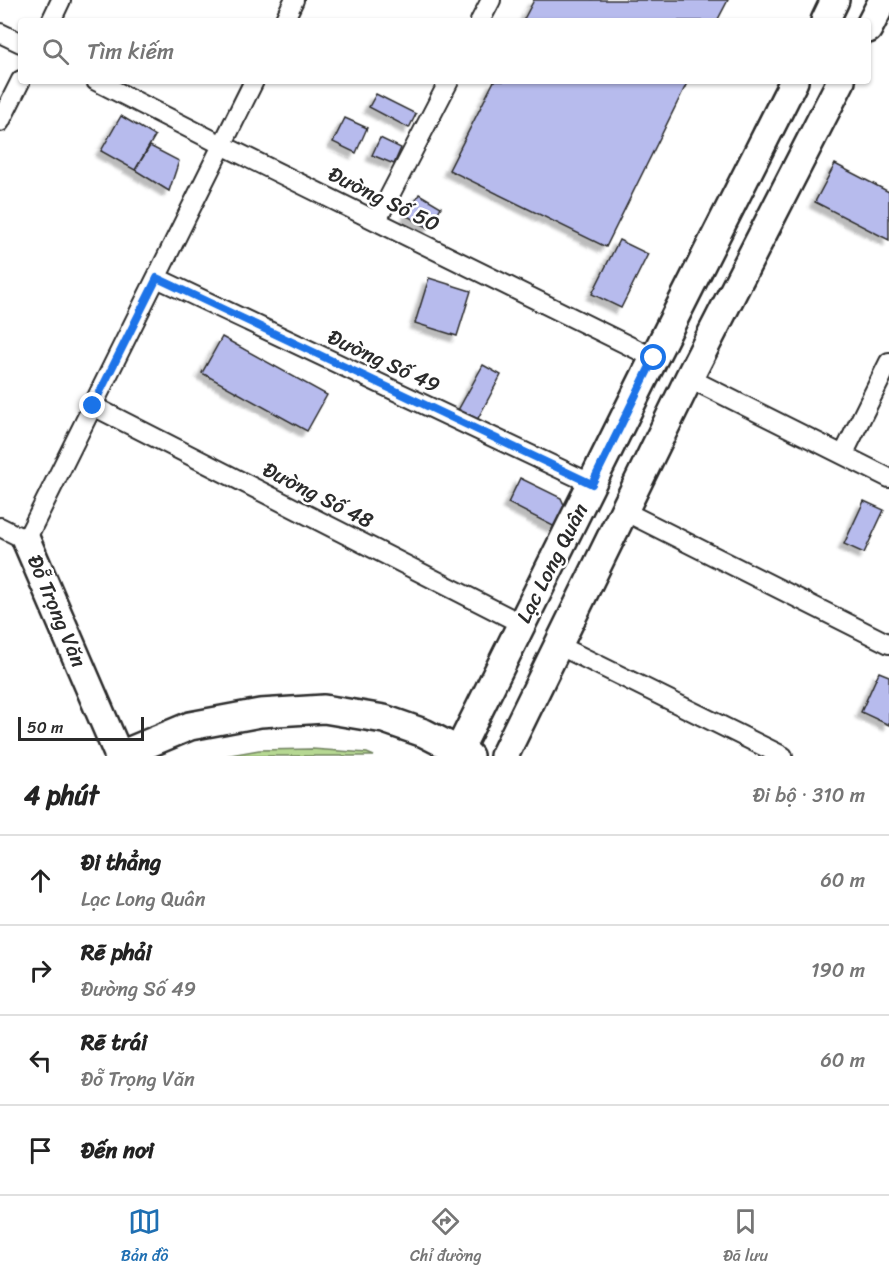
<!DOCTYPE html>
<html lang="vi">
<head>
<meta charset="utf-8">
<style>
  :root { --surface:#fff; --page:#f6f6f6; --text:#222; --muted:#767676; --line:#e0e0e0; --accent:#1f6fb2 }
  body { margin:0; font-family:Sriracha,sans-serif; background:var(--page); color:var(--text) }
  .scale { position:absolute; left:18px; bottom:15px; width:126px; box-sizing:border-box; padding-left:6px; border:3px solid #2b2b2b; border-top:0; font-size:16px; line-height:21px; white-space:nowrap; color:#2b2b2b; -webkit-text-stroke:4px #fff; paint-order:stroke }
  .stop { position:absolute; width:18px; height:18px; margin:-14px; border:4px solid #1a73e8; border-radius:50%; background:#fff }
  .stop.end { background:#1a73e8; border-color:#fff; box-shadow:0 2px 6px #0008 }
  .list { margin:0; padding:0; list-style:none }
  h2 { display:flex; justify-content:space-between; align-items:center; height:78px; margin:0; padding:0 24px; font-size:26px }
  h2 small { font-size:20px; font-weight:400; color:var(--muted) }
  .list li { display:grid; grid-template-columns:39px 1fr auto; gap:18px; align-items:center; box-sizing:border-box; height:90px; padding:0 24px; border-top:2px solid var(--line) }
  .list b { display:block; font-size:22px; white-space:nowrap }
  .list p { margin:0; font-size:20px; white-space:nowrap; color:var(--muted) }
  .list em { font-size:20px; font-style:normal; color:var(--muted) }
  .icon { flex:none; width:33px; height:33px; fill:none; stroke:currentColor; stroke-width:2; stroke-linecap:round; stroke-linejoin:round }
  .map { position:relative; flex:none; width:889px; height:756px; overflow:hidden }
  .search { position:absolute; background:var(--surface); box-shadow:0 2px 4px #0004; left:18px; right:18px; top:18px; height:66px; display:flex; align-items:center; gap:15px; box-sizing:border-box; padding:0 21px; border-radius:6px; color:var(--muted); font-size:22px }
  .sheet { height:438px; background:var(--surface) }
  nav { display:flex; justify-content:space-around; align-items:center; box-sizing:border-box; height:84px; border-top:2px solid var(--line); background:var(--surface); font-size:16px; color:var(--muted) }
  nav a { display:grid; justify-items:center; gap:3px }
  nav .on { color:var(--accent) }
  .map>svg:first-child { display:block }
</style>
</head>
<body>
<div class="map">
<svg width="889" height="756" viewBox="0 0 889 756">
  <defs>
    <filter id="shadow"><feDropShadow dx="-5.5" dy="5.5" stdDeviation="1.5" flood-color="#0004"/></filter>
  </defs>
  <rect width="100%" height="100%" fill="#fff"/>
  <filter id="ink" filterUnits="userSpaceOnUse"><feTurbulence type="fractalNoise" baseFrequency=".0167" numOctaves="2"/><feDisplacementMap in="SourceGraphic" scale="12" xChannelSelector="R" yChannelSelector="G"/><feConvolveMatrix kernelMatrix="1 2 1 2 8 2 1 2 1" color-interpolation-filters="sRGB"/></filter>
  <g filter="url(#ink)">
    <!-- green -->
    <path fill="#b6d892" stroke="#70825e" stroke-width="1.5" d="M312,749L367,753L374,756H225L259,750Z"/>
    <!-- building -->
    <path fill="#b7bbed" stroke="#2b2b2b" stroke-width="1.5" filter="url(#shadow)" d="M534,0H728L717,21H523Z
      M494,81H688L606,247L449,170Z
      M376,94L416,114L409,128L369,107Z
      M121,116L155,136L135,170L101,151Z
      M345,118L367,128L356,153L333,142Z
      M380,138L401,148L394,164L372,155Z
      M150,146L179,161L169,191L135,170Z
      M835,164L889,192V240L815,202Z
      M419,194L441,207L429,228L407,216Z
      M619,240L648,254L621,308L592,294Z
      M429,278L471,291L457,336L415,323Z
      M222,337L327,395L307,431L202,373Z
      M483,365L501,375L476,422L457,412Z
      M520,478L561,498L565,507L557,528L508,503Z
      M864,501L884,510L864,553L844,544Z
      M879,672L889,676V725L861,712Z"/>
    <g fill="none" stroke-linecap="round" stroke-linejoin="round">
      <defs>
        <path id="street" d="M51,21L61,0
          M284,21L294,0
          M480,21L491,0
          M0,33L21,43
          M96,81L222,145L654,358
          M0,122L21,80
          M377,220L449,81
          M157,278L592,484
          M689,378L889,478
          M93,406L522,624
          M843,455L889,362
          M624,511L889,644
          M0,527L26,540L254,81
          M558,645L783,756"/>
        <path id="secondary" d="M825,21L835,0
          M868,29L883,0
          M26,540L119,756
          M118,756L190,726L260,713L324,709L384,719L424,733L469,756
          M456,756L654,358L794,81
          M504,756L689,378L841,81"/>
      </defs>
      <!-- street casing -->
      <use href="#street" stroke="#2b2b2b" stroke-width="22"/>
      <!-- secondary casing -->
      <use href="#secondary" stroke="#2b2b2b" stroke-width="32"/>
      <!-- street -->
      <use href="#street" stroke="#fff" stroke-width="18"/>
      <!-- secondary -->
      <use href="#secondary" stroke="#fff" stroke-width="27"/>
    </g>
  </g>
  <g fill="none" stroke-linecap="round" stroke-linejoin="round" filter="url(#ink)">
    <!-- route -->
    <path stroke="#1a73e8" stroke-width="8" d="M93,406L157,278L592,484L654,358"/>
  </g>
  <g text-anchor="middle" stroke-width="5" stroke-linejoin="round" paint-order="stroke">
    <!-- street labels -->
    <g font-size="21" fill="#2b2b2b" stroke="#fff">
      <text transform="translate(384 199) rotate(26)" y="7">Đường Số 50</text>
      <text transform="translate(384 361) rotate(25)" y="7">Đường Số 49</text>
      <text transform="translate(318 495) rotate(27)" y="7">Đường Số 48</text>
      <text transform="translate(552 563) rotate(-63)" y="7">Lạc Long Quân</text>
      <text transform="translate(57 611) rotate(67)" y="7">Đỗ Trọng Văn</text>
    </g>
  </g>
</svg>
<div class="scale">50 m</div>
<div class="stop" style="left:654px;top:358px"></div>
<div class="stop end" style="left:93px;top:406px"></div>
<div class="search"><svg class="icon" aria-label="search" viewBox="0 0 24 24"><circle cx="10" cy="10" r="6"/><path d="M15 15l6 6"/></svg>Tìm kiếm</div>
</div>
<section class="sheet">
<h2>4 phút<small>Đi bộ · 310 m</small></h2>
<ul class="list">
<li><svg class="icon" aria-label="ahead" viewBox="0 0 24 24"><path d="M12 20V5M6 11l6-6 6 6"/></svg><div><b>Đi thẳng</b><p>Lạc Long Quân</p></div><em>60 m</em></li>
<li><svg class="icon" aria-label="right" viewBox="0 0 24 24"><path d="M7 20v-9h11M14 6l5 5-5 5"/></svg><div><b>Rẽ phải</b><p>Đường Số 49</p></div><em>190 m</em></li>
<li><svg class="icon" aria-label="left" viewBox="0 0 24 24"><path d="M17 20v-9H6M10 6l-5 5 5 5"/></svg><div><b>Rẽ trái</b><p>Đỗ Trọng Văn</p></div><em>60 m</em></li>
<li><svg class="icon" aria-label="arrive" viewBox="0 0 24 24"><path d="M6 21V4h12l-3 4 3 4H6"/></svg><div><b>Đến nơi</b></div></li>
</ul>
</section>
<nav>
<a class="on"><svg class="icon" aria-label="map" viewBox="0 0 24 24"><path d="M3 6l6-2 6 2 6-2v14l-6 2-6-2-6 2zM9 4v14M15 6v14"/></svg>Bản đồ</a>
<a><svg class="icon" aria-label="directions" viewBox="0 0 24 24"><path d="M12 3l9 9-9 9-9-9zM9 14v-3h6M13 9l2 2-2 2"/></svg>Chỉ đường</a>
<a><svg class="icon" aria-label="saved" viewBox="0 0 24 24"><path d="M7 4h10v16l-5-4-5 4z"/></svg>Đã lưu</a>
</nav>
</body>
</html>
